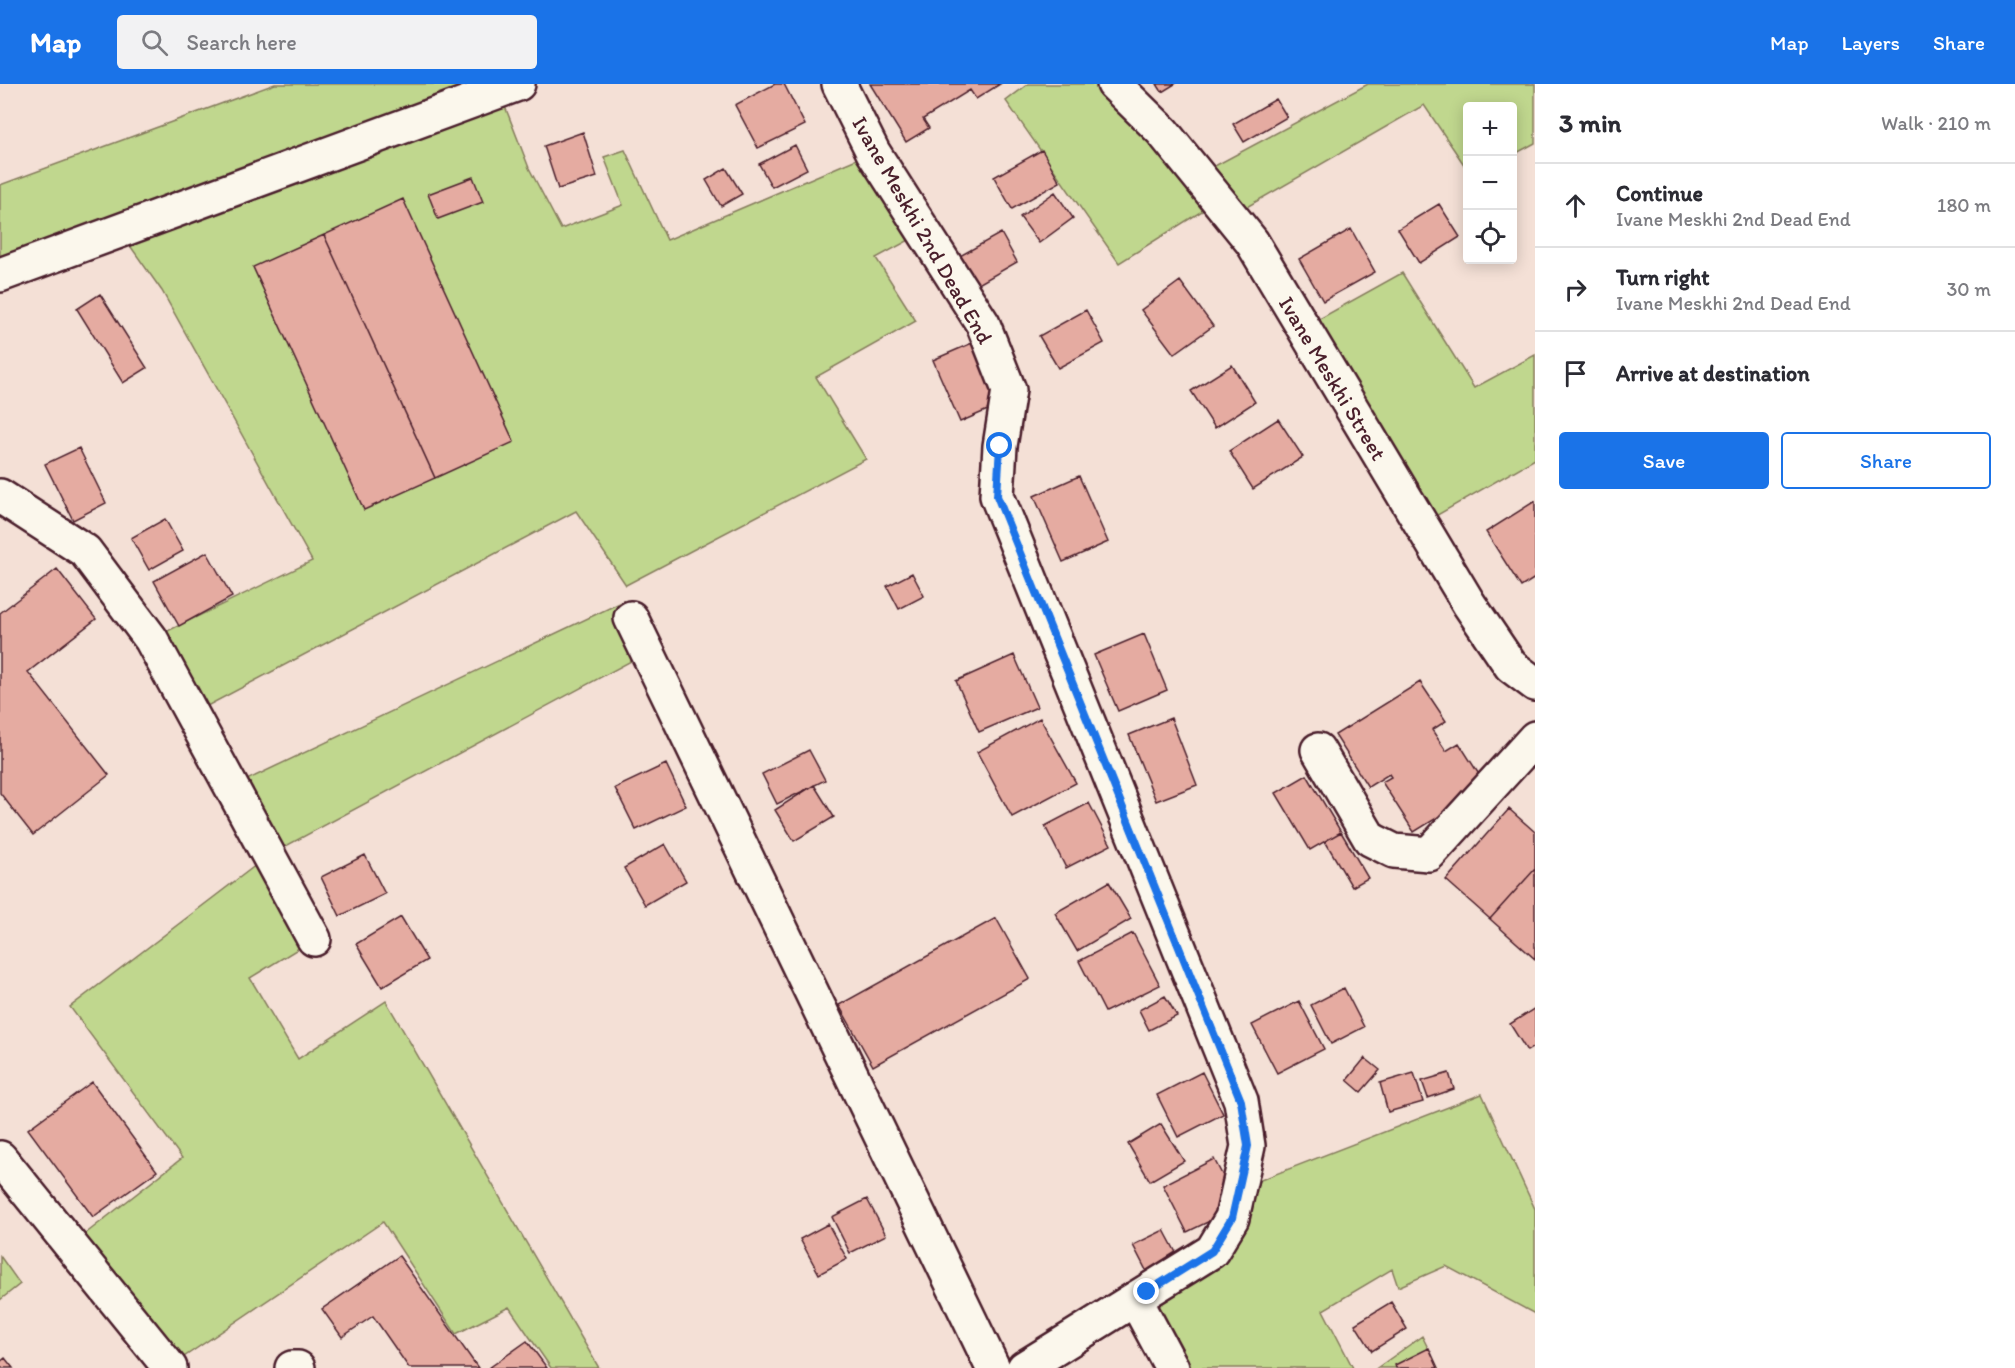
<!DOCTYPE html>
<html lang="en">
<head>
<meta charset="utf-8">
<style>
  :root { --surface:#fff; --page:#f2f2f3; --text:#2b2b33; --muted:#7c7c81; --line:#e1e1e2; --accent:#1a73e8 }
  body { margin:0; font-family:Itim,sans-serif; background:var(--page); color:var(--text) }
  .controls { position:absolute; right:18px; top:18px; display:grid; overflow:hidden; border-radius:6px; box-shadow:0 3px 15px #0003 }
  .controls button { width:54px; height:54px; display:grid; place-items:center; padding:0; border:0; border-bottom:2px solid var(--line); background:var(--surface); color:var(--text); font:30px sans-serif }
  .stop { position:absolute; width:18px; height:18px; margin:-14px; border:4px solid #1a73e8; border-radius:50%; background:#fff }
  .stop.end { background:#1a73e8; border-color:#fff; box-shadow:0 2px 6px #0008 }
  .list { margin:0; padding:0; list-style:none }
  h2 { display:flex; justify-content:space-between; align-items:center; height:78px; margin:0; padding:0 24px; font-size:26px }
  h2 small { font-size:20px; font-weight:400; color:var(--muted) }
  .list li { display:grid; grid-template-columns:39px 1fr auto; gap:18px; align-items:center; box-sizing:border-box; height:84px; padding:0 24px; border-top:2px solid var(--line) }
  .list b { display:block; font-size:22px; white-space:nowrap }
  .list p { margin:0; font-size:20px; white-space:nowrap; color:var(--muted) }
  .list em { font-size:20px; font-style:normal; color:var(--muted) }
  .actions { display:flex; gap:12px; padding:18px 24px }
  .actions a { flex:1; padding:14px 0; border:2px solid var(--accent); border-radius:6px; text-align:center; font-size:21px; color:var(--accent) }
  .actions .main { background:var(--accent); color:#fff }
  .icon { flex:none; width:33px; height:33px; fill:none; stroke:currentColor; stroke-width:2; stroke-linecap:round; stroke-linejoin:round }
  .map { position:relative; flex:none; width:1535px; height:1284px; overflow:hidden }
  header { display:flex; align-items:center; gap:36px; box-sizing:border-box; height:84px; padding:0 30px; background:var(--accent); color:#fff }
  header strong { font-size:28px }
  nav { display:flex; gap:33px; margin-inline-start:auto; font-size:21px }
  .search { width:420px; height:54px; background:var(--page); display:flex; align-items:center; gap:15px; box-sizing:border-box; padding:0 21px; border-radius:6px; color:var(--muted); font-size:22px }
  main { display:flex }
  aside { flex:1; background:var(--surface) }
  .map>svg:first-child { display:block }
</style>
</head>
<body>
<header>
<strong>Map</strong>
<div class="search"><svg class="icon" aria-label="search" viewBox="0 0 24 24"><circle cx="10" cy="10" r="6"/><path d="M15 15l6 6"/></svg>Search here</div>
<nav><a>Map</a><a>Layers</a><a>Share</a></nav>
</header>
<main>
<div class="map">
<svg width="1535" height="1284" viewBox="0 0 1535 1284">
  <rect width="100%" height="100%" fill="#f4e0d6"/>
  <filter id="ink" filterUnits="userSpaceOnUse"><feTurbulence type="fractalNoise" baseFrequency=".0167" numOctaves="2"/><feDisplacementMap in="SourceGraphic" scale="12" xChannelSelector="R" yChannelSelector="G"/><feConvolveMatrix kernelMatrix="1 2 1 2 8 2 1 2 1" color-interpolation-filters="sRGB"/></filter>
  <g filter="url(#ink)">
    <!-- green -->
    <path fill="#c0d78e" stroke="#857b5c" stroke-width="1.5" d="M275,0H518L499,7L529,84L561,145L623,121L604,73L625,66L667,156L873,68L924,148L876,174L916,237L816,293L866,375L626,501L576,427L192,630L151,555L312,477L162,207L119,146L0,191V101Z
      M1028,0H1114L1198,91L1368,0H1535V59L1513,71L1512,22H1468L1467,85L1424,21L1231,132L1218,117L1119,179L1006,17Z
      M1402,189L1474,304L1535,271V375L1420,441L1303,244Z
      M624,517L648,568L269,771L314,855L250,894L298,975L386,917L599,1284H551L509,1223L456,1250L383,1138L169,1283L71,1161L182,1074L70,923L269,771L232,703Z
      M1482,1010L1535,1125V1230L1446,1182L1398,1203L1392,1185L1323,1226L1353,1284H1172L1135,1215L1212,1167L1240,1104Z
      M0,1172L20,1200L0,1216Z
      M1422,1252L1438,1284H1377Z"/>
    <!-- building -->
    <path fill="#e5aba1" stroke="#4a1f2b" stroke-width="1.5" d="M775,0H784L805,41L758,64L735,21Z
      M870,0H1000L976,15L970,6L923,35L929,44L906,58Z
      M1157,0H1175L1162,8Z
      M1276,15L1287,33L1244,58L1233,40Z
      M583,48L597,93L558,105L544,62Z
      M795,61L807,85L772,103L759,80Z
      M1042,66L1060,98L1012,125L994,93Z
      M726,84L742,110L721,122L706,96Z
      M473,93L483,118L438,135L428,110Z
      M1055,108L1073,134L1039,159L1020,133Z
      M403,115L514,358L435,394L324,151Z
      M1439,120L1460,153L1419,179L1398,145Z
      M1351,145L1375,188L1323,217L1299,175Z
      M1001,149L1017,178L975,202L958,173Z
      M324,151L435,394L364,426L253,183Z
      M1180,197L1213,242L1174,270L1141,226Z
      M100,210L147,284L123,299L77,225Z
      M1086,226L1104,259L1058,284L1039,252Z
      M979,256L1006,318L960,338L933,276Z
      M1232,281L1255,318L1215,344L1191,307Z
      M1278,335L1303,373L1253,405L1229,367Z
      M79,364L106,419L73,436L45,380Z
      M1079,392L1108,458L1063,478L1034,412Z
      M1535,417V494L1521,503L1486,448Z
      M165,435L183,467L149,486L131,454Z
      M207,468L232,513L179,542L154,497Z
      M57,485L96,535L28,588L109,691L33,751L0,709V529Z
      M912,489L924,512L899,525L887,502Z
      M1144,550L1167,606L1118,627L1094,571Z
      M1014,571L1037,623L979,648L956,597Z
      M1420,598L1446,637L1432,646L1446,667L1459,659L1487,703L1414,748L1382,698L1391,693L1389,690L1368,703L1335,651Z
      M1040,634L1076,699L1012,733L977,668Z
      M1171,634L1197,701L1156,717L1129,651Z
      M809,666L825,696L777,720L762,690Z
      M666,680L686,722L636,746L615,704Z
      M1307,691L1341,748L1310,766L1276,709Z
      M814,701L834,733L794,757L775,726Z
      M1089,719L1111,761L1066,784L1045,742Z
      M1509,725L1535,748V785L1490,835L1446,796Z
      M1341,748L1368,794L1352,803L1325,757Z
      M665,760L686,797L645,821L624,784Z
      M365,771L385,810L340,832L321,793Z
      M1535,785V875L1490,835Z
      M1109,798L1131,835L1077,867L1055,829Z
      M401,833L427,876L382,903L356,860Z
      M996,834L1030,895L873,982L839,921Z
      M1133,849L1160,901L1105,928L1079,877Z
      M1344,904L1364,943L1331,960L1311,921Z
      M1165,912L1177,932L1149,946L1139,926Z
      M1299,917L1324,965L1277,989L1252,941Z
      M1535,924V962L1527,967L1510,940Z
      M1365,974L1380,986L1361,1008L1347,996Z
      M1202,988L1223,1030L1178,1053L1157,1011Z
      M1414,989L1423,1018L1388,1028L1380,999Z
      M1449,989L1454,1005L1428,1014L1422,997Z
      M92,998L157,1087L93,1133L28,1045Z
      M1161,1040L1184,1077L1150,1097L1128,1060Z
      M1214,1075L1239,1123L1187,1148L1163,1101Z
      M867,1115L886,1151L850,1169L832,1133Z
      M828,1140L847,1175L819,1190L800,1155Z
      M1164,1146L1181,1178L1150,1194L1133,1161Z
      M399,1172L478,1284H409L373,1232L342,1253L322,1225Z
      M1391,1218L1407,1245L1372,1267L1355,1240Z
      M527,1257L547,1284H489Z
      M1429,1264L1438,1284H1396L1395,1281Z
      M5,1274L13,1284H0V1278Z"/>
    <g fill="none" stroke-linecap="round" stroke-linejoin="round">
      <defs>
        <path id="minor" d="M839,0L873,68L983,240L1009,306L1000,362L997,412L1241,1017L1248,1062L1232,1134L1212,1167L1024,1284
          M1114,0L1162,47L1252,158L1469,520L1511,582L1535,600
          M0,191L518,0
          M0,412L85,467L151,555L314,855
          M631,534L993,1284
          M1318,666L1370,755L1394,767L1429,770L1535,654
          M0,1074L170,1284
          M1135,1215L1172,1284
          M292,1284H298"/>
      </defs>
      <!-- minor casing -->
      <use href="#minor" stroke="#4a1f2b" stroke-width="38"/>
      <!-- minor -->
      <use href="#minor" stroke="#fbf7ec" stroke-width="33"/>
    </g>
  </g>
  <g fill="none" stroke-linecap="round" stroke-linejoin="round" filter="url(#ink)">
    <!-- route -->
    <path stroke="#1a73e8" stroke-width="8" d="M1000,362L997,412L1241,1017L1248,1062L1232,1134L1212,1167L1147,1208"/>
  </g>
  <g text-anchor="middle" stroke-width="5" stroke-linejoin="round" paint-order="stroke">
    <!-- street labels -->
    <g font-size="22" fill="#4a1f2b" stroke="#fbf7ec">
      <text transform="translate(923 146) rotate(60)" y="8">Ivane Meskhi 2nd Dead End</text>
      <text transform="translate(1333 294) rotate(59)" y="8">Ivane Meskhi Street</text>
    </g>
  </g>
</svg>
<div class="controls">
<button>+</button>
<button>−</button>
<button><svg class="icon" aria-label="locate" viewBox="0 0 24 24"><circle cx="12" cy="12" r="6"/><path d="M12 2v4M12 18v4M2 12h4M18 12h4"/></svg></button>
</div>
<div class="stop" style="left:1000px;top:362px"></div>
<div class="stop end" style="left:1147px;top:1208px"></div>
</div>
<aside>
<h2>3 min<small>Walk · 210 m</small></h2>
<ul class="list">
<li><svg class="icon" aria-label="ahead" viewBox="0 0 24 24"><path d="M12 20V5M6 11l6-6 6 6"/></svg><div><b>Continue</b><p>Ivane Meskhi 2nd Dead End</p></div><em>180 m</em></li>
<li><svg class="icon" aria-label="right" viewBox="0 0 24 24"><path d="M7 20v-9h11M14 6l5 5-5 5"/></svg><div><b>Turn right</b><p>Ivane Meskhi 2nd Dead End</p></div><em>30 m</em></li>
<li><svg class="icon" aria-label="arrive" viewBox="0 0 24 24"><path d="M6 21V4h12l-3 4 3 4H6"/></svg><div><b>Arrive at destination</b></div></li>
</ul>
<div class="actions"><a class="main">Save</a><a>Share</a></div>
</aside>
</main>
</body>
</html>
